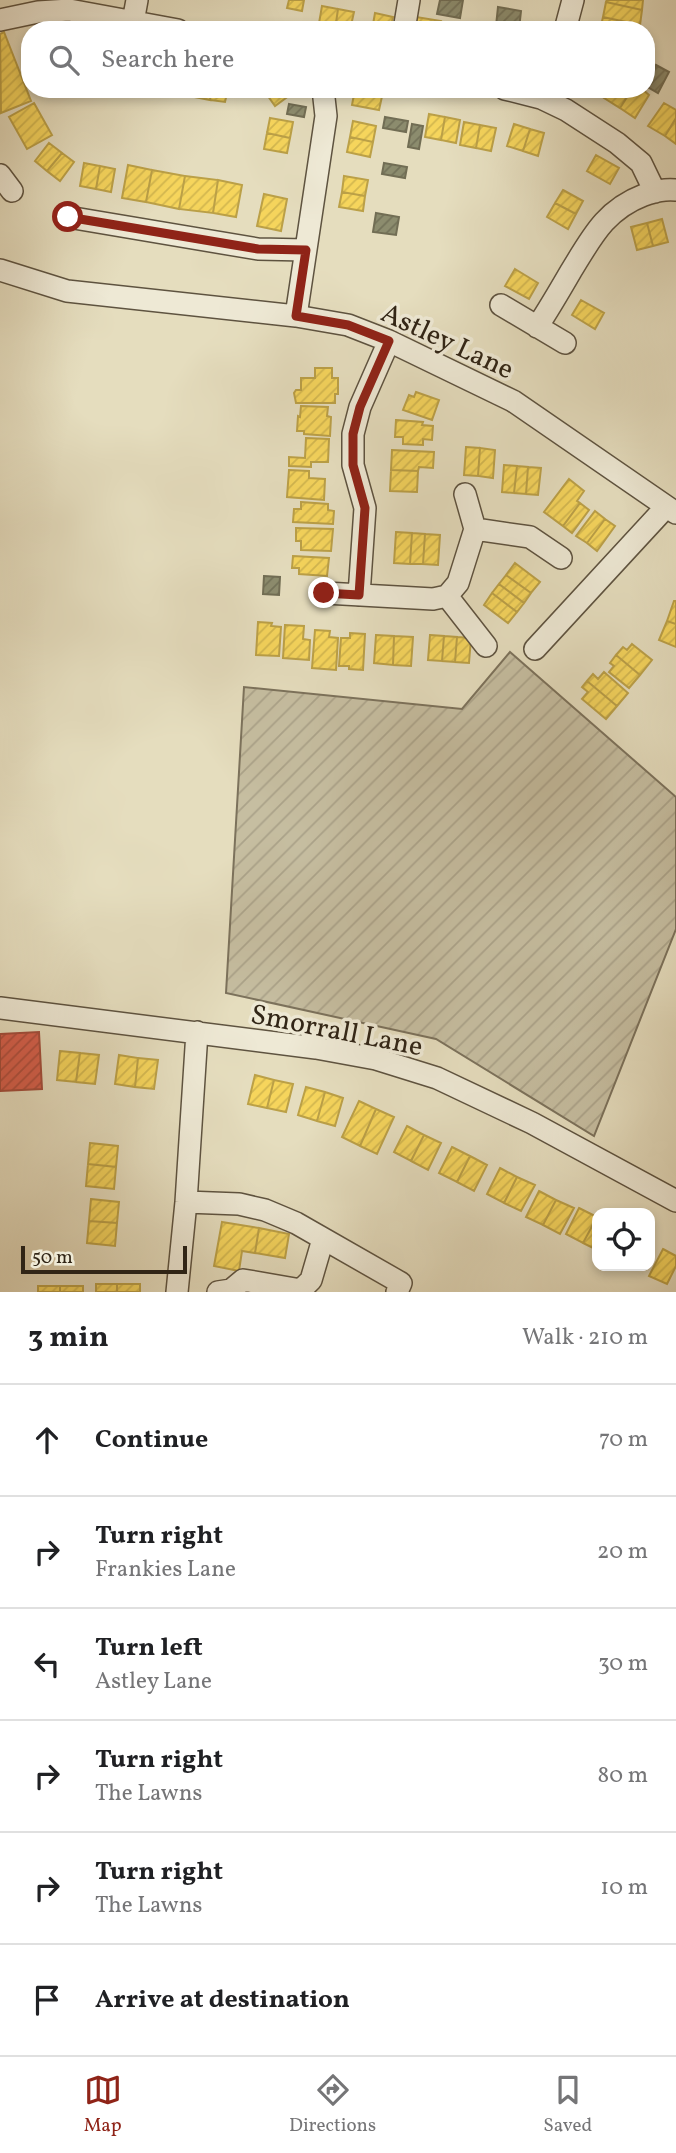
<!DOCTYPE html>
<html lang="en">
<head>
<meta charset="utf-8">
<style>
  :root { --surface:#fff; --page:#f6f6f6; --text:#202124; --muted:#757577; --line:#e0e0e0; --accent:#8f2418 }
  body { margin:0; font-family:Vollkorn,serif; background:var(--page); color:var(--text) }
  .controls { position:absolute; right:21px; bottom:21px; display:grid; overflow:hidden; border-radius:14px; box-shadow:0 4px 10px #0003 }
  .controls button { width:63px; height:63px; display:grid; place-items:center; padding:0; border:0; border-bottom:2px solid var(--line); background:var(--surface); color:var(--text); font:35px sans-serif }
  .scale { position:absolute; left:21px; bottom:18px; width:166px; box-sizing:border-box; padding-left:7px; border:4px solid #312516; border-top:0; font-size:19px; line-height:24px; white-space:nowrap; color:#312516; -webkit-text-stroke:5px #eee9d5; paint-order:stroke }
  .stop { position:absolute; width:21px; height:21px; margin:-16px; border:5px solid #8f2418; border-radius:50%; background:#fff }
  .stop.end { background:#8f2418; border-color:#fff; box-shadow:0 2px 7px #0008 }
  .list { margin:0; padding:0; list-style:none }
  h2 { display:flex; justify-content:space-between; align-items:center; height:91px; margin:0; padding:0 28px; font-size:30px }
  h2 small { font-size:23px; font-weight:400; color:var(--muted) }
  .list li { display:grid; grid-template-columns:46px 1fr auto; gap:21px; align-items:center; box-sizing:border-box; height:112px; padding:0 28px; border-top:2px solid var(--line) }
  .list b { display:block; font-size:26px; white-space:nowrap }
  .list p { margin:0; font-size:23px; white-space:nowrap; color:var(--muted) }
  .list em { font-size:23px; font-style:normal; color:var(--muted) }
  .icon { flex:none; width:38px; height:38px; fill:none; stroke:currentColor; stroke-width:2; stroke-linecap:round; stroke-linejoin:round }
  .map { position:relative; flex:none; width:676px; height:1292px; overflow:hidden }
  .search { position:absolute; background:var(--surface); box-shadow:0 4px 10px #0003; left:21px; right:21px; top:21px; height:77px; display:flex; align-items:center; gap:18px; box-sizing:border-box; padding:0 24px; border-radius:28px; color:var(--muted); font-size:26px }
  .sheet { height:763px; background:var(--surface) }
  nav { display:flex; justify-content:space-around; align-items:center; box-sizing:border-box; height:98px; border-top:2px solid var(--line); background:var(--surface); font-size:19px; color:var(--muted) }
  nav a { display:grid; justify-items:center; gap:4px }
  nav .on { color:var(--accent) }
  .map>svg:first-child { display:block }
</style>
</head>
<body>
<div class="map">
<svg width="676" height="1292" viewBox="0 0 676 1292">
  <defs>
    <pattern id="garden-furrows" width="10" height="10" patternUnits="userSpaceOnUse" patternTransform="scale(1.75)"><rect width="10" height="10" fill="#c6bea1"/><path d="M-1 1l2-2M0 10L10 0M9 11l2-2" fill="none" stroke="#aba38a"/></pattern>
    <pattern id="homes-hatch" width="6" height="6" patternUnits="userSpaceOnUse" patternTransform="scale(1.75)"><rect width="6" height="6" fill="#f6d55c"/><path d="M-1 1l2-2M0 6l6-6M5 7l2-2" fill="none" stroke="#d3b74f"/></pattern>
    <pattern id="shops-hatch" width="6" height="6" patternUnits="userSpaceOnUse" patternTransform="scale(1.75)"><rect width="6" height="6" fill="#d6604d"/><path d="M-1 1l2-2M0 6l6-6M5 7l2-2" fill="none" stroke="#ae4f3f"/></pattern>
    <pattern id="industry-hatch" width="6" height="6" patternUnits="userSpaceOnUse" patternTransform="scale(1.75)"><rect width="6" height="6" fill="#8c8c6e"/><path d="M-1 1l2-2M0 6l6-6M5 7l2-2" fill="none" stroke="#737259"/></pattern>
  </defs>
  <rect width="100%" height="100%" fill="#e5ddbe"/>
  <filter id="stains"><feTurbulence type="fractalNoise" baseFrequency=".00286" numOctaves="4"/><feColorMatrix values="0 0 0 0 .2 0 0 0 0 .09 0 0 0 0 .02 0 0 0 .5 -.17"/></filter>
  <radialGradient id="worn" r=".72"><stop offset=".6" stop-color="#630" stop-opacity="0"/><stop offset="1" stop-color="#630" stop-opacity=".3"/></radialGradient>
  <!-- garden -->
  <path fill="url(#garden-furrows)" stroke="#7c725c" stroke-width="2" d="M510,652L676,797V929L594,1136L436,1039L226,993L244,687L462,709Z"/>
  <!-- homes -->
  <path fill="url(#homes-hatch)" stroke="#bba047" stroke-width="2" d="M289,0H304L302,11L287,8Z
    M607,0H643L642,10L606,2Z
    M606,2L642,10L640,25L603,17Z
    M322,6L338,9L335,30L318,29Z
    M338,9L354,12L350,30H335Z
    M375,13L393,17L390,30H372Z
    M416,17L441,21L439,30H414Z
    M603,17L640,25L639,30H600Z
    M4,32L31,101L1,113L0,34Z
    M195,89H212L210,100L194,97Z
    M212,89H228L225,102L210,100Z
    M263,89H286L290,95L275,106Z
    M355,89L383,92L379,110L352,105Z
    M610,89H632L620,108L604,98Z
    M632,89H642L649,95L635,118L620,108Z
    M34,103L52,135L27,149L9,117Z
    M664,103L676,110V118L665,136L648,126Z
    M429,114L445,117L441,140L425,137Z
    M445,117L460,120L456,143L441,140Z
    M270,118L293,122L290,138L267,133Z
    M676,118V144L665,136Z
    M353,121L376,126L373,142L350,137Z
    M464,122L480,125L476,148L460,145Z
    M514,124L530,129L523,151L507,146Z
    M480,125L496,128L491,151L476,148Z
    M530,129L544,133L538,156L523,151Z
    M267,133L290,138L287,153L264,149Z
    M350,137L373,142L370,157L347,152Z
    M49,143L62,153L47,171L35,161Z
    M62,153L74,162L60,181L47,171Z
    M596,155L619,168L610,184L587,171Z
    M84,163L100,166L96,189L80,186Z
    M128,165L152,170L146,202L122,198Z
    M100,166L115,169L111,192L96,189Z
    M152,170L185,176L179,209L146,202Z
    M185,176L218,180L213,213L179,209Z
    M344,176L368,180L365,196L342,192Z
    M218,180L242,185L236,217L213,213Z
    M563,190L583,201L576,214L555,203Z
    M342,192L365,196L363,211L339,207Z
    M264,194L287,199L281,231L257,226Z
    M555,203L576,214L568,229L547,217Z
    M662,219L668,242L653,246L647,223Z
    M647,223L653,246L637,250L631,227Z
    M515,269L538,283L529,299L505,286Z
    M581,300L604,313L595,329L572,315Z
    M315,368H332V378H338V394H335V403H296L294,393L296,390H301V378H315Z
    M416,392L439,400L432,420L403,410L409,395L414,397Z
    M301,406L328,407L327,416L331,417L330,436L304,434V431H297L298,416L300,417Z
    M396,420L423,422L422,425L433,426L432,440L423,439V445L403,444V437H395Z
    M306,438L329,439L328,462H311V467L289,466V457L305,458Z
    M466,447L480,448L478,476L464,475Z
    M480,448L495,450L493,478L478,476Z
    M392,450L434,452L433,468L419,467L418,471L391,470Z
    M504,465L517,466L514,493L502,492Z
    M517,466L528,467L526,494L514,493Z
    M528,467L541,468L538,495L526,494Z
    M289,470L309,471V478L325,479L324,500L287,497Z
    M391,470L418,471L417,492L390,491Z
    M569,479L584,491L577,501L580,503L563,526L544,512Z
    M301,502L328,504V510L334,511L333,524L293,522L294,509H301Z
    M580,503L589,510L572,533L563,526Z
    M595,511L605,519L587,543L576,536Z
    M605,519L615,526L597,551L587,543Z
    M296,528L333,529L331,551L301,550V541H296Z
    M396,532L412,533L410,564L394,563Z
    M412,533L425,534L423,564H410Z
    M425,534L440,535L438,565L423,564Z
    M293,556L329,558L327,576L299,574V568H292Z
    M515,563L540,582L531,593L506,575Z
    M506,575L531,593L524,603L499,584Z
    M499,584L524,603L517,612L492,593Z
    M492,593L517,612L508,623L484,605Z
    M674,601H676V624L667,621Z
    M667,621L676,624V647L659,640Z
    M258,622L272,623L271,626L281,627L279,656L256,655Z
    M285,625L304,626L303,639L310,640L309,660L283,658Z
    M315,630L330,631L329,637L338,638L336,670L312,668Z
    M350,633L365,634L363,670L349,669V666H339L341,638H350Z
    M376,635L394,636L393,665L374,663Z
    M430,635L444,636L442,661L428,660Z
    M394,636L413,637L411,666L393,665Z
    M444,636L457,637L455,662L442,661Z
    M457,637L471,638L469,663L455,662Z
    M632,644L652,660L640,675L616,655L623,647L627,650Z
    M616,655L640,675L629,688L609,672L614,666L610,663Z
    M604,672L628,693L617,706L587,681L593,674L598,679Z
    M587,681L617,706L606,719L582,699L588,692L582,687Z
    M60,1051L80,1053L76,1082L57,1080Z
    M80,1053L99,1055L95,1084L76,1082Z
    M119,1055L138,1058L135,1087L115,1084Z
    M138,1058L158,1060L154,1089L135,1087Z
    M255,1075L274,1080L267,1108L248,1104Z
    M274,1080L293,1084L286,1112L267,1108Z
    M306,1087L325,1092L317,1121L298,1115Z
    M325,1092L343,1098L335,1126L317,1121Z
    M359,1101L376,1109L360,1146L342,1137Z
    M376,1109L394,1117L377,1154L360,1146Z
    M407,1126L424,1135L411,1161L394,1152Z
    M424,1135L441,1143L428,1170L411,1161Z
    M90,1143L118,1146L116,1167L88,1164Z
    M452,1147L470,1156L457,1182L439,1173Z
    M470,1156L487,1165L474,1191L457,1182Z
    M88,1164L116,1167L114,1189L86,1186Z
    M500,1168L517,1177L504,1203L487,1194Z
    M517,1177L535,1185L521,1211L504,1203Z
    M539,1191L556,1200L543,1225L526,1217Z
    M91,1199L119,1202L117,1223L89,1221Z
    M556,1200L574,1208L560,1234L543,1225Z
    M579,1208L597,1217L583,1243L566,1234Z
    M597,1217V1250L583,1243Z
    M89,1221L117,1223L115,1246L87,1243Z
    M222,1222L259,1228L255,1253L242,1251L239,1271L214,1266Z
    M259,1228L289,1234L285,1258L255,1253Z
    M663,1249L676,1256V1266L667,1284L649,1276Z
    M96,1284H117V1292H96Z
    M117,1284H140V1292H117Z
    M38,1286H60V1292H38Z
    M60,1286H83V1292H60Z"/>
  <!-- shops -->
  <path fill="url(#shops-hatch)" stroke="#a44e3c" stroke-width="2" d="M39,1032L42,1089L0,1091V1034Z"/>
  <!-- industry -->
  <path fill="url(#industry-hatch)" stroke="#716d54" stroke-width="2" d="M440,0H463L460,18L437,14Z
    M498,7L521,11L519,29L496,26Z
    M656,65L669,72L658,93L646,86Z
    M289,104L306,107L304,117L287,114Z
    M385,117L408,121L406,132L383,128Z
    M412,124L423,126L419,149L408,147Z
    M384,163L407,167L405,178L382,174Z
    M376,213L399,217L396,235L373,232Z
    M264,576L280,577L279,595L263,594Z"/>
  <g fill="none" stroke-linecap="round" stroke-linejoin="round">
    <defs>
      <path id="minor" d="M0,20L38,12L69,10L178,30
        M133,22L137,0
        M404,30L409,0
        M565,30L573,0
        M505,89L541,98L566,110L617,143L641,163L655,192
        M0,175L12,191
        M68,217L258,249L306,250
        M0,270L67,291L296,316L348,325L389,341L513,401L676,513
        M501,305L565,343
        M296,316L326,116L323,89
        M537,327C549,309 560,290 571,271C592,237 605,210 644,195C656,191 664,189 676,190
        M465,494L475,529L530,537L561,558
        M325,593L433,599L447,596L458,583L475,529
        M359,595L365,508L353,465V434L360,407L389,341
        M447,596L486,646
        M535,649L666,507
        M0,1008L316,1048L376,1059L437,1078L532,1123L676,1201
        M186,1202L239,1204L265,1210L296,1223L401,1283L397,1292
        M177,1292L186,1202L197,1032
        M218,1292L231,1290L243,1280L301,1290L311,1280L323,1239"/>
    </defs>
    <!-- minor casing -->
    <use href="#minor" stroke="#5e5340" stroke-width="24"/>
    <!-- minor -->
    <use href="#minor" stroke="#eee9d5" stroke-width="21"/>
  </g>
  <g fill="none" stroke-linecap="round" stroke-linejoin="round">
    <!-- route -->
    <path stroke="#8f2418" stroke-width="9" d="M68,217L258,249L306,250L296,316L348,325L389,341L360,407L353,434V465L365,508L359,595L324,593"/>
  </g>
  <g text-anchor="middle" stroke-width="7" stroke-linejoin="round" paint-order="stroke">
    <!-- street labels -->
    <g font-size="28" fill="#312516" stroke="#eee9d5">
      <text transform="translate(448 340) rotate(25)" y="10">Astley Lane</text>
      <text transform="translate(337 1029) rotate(11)" y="10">Smorrall Lane</text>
    </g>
  </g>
  <rect width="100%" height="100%" filter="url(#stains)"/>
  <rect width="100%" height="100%" fill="url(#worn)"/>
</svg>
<div class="controls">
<button><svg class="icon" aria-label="locate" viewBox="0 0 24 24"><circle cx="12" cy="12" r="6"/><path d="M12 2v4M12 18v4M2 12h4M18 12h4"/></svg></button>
</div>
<div class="scale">50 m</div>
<div class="stop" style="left:68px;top:217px"></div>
<div class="stop end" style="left:324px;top:593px"></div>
<div class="search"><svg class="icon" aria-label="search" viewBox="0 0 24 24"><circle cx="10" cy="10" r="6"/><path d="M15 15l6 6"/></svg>Search here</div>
</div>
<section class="sheet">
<h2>3 min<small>Walk · 210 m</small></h2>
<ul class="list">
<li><svg class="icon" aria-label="ahead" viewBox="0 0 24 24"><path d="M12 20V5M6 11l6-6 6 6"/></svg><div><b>Continue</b></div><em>70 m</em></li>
<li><svg class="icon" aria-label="right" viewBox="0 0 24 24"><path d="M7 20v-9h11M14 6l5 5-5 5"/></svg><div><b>Turn right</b><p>Frankies Lane</p></div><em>20 m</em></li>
<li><svg class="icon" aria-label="left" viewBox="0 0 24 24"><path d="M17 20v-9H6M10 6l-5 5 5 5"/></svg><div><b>Turn left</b><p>Astley Lane</p></div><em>30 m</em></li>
<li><svg class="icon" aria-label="right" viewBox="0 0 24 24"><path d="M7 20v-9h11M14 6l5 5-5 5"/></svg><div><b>Turn right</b><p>The Lawns</p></div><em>80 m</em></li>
<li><svg class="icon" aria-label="right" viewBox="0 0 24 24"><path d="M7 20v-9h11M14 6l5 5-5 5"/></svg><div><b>Turn right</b><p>The Lawns</p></div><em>10 m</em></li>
<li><svg class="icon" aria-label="arrive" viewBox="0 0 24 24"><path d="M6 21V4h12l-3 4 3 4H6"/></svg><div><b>Arrive at destination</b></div></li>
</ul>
</section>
<nav>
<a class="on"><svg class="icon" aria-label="map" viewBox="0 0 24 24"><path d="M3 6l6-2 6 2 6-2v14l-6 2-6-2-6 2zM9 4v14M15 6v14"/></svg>Map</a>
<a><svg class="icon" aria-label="directions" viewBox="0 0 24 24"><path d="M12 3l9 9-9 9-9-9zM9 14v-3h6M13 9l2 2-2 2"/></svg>Directions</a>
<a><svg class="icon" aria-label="saved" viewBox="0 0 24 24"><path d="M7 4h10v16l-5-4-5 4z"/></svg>Saved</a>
</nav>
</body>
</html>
